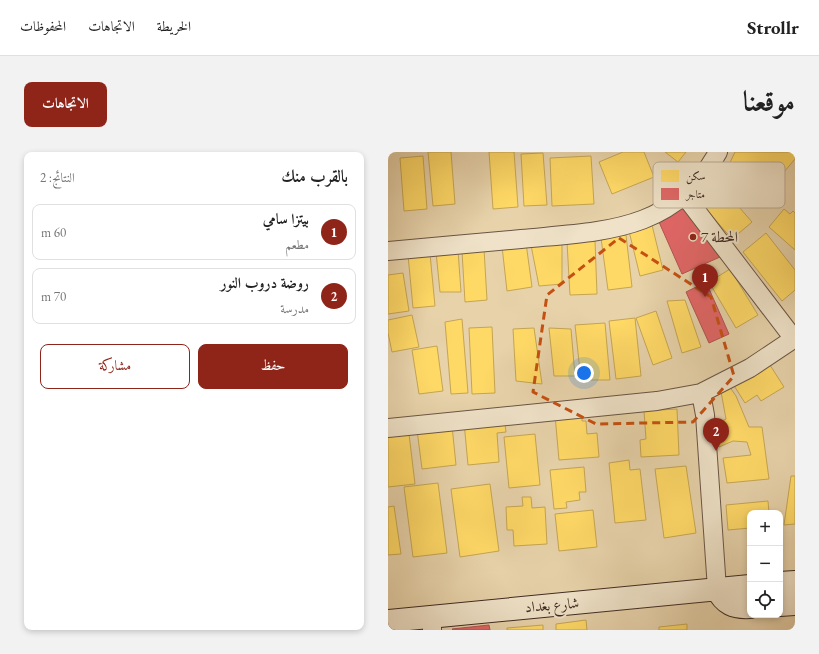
<!DOCTYPE html>
<html lang="ar">
<head>
<meta charset="utf-8">
<style>
  :root { --surface:#fff; --page:#f2f2f2; --text:#222; --muted:#767676; --line:#e0e0e0; --accent:#8f2418 }
  body { margin:0; font-family:"EB Garamond",Amiri,serif; background:var(--page); color:var(--text); direction:rtl }
  .controls { position:absolute; right:12px; bottom:12px; display:grid; overflow:hidden; border-radius:8px; box-shadow:0 2px 6px #0003 }
  .controls button { width:36px; height:36px; display:grid; place-items:center; padding:0; border:0; border-bottom:1px solid var(--line); background:var(--surface); color:var(--text); font:20px sans-serif }
  .you { position:absolute; left:196px; top:221px; width:14px; height:14px; margin:-10px; border:3px solid #fff; border-radius:50%; background:#1a73e8; box-shadow:0 0 0 6px #1a73e833 }
  .badge { display:grid; place-items:center; width:26px; height:26px; border-radius:50%; background:var(--accent); color:#fff; font-size:13px; font-weight:700 }
  .pin { position:absolute; translate:-50% -33px; filter:drop-shadow(0 1px 2px #0008) }
  .pin::after { content:''; position:absolute; top:21px; width:14px; height:12px; background:inherit; clip-path:polygon(0 0,100% 0,50% 100%) }
  .list { margin:0; padding:0; list-style:none }
  h2 { display:flex; justify-content:space-between; align-items:center; height:52px; margin:0; padding:0 16px; font-size:17px }
  h2 small { font-size:13px; font-weight:400; color:var(--muted) }
  .list li { display:grid; grid-template-columns:26px 1fr auto; gap:12px; align-items:center; box-sizing:border-box; height:56px; margin:0 8px 8px; padding:0 8px; border:1px solid var(--line); border-radius:8px }
  .list b { display:block; font-size:15px; white-space:nowrap }
  .list p { margin:0; font-size:13px; white-space:nowrap; color:var(--muted) }
  .list em { font-size:13px; font-style:normal; color:var(--muted) }
  .actions { display:flex; gap:8px; padding:12px 16px }
  .actions a { flex:1; padding:9px 0; border:1px solid var(--accent); border-radius:8px; text-align:center; font-size:14px; color:var(--accent) }
  .actions .main { background:var(--accent); color:#fff }
  .icon { flex:none; width:22px; height:22px; fill:none; stroke:currentColor; stroke-width:2; stroke-linecap:round; stroke-linejoin:round }
  .map { position:relative; flex:none; width:407px; height:478px; overflow:hidden; direction:ltr; border-radius:8px }
  header { display:flex; align-items:center; gap:24px; box-sizing:border-box; height:56px; padding:0 20px; background:var(--surface); border-bottom:1px solid var(--line) }
  header strong { font-size:19px }
  nav { display:flex; gap:22px; margin-inline-start:auto; font-size:14px }
  .intro { display:flex; align-items:center; justify-content:space-between; box-sizing:border-box; height:96px; padding:0 24px }
  h1 { margin:0; font-size:28px }
  .button { padding:10px 18px; border-radius:8px; background:var(--accent); color:#fff; font-size:14px; font-weight:700 }
  main { display:flex; gap:24px; padding:0 24px }
  aside { flex:1; background:var(--surface); border-radius:8px; box-shadow:0 2px 6px #0003 }
  .map>svg:first-child { display:block }
</style>
</head>
<body>
<header>
<strong>Strollr</strong>
<nav><a>الخريطة</a><a>الاتجاهات</a><a>المحفوظات</a></nav>
</header>
<div class="intro"><h1>موقعنا</h1><a class="button">الاتجاهات</a></div>
<main>
<div class="map">
<svg width="407" height="478" viewBox="0 0 407 478">
  <rect width="100%" height="100%" fill="#e7d2aa"/>
  <filter id="stains"><feTurbulence type="fractalNoise" baseFrequency=".005" numOctaves="4"/><feColorMatrix values="0 0 0 0 .2 0 0 0 0 .09 0 0 0 0 .02 0 0 0 .5 -.17"/></filter>
  <radialGradient id="worn" r=".72"><stop offset=".6" stop-color="#630" stop-opacity="0"/><stop offset="1" stop-color="#630" stop-opacity=".3"/></radialGradient>
  <!-- homes -->
  <path fill="#ffd966" stroke="#c5a552" d="M40,0H63L67,52L45,54Z
    M101,0H126L130,55L105,57Z
    M235,0H256L266,25L224,42L211,10Z
    M277,0H298L290,10Z
    M347,0H407V7L373,47L339,17Z
    M155,1L159,53L136,54L133,2Z
    M35,4L39,57L16,59L12,6Z
    M203,4L206,52L164,54L162,6Z
    M325,25L364,70L344,87L305,42Z
    M396,57L402,62L405,59L407,61V98L381,75Z
    M263,69L275,118L252,124L240,75Z
    M378,81L407,118V138L394,149L355,100Z
    M238,83L244,135L220,138L213,86Z
    M174,87V132L151,134L143,93Z
    M207,89L209,142L182,143L179,90Z
    M138,91L144,135L119,139L114,94Z
    M96,97L99,148L77,150L74,99Z
    M70,98L73,140H52L48,100Z
    M42,102L47,154L25,156L20,103Z
    M342,117L370,163L348,176L321,130Z
    M15,121L21,159L0,162V123Z
    M297,148L313,195L294,201L279,149Z
    M268,159L284,206L265,213L248,166Z
    M24,163L31,195L4,200L0,181V168Z
    M247,166L253,224L228,227L221,169Z
    M74,167L80,241L63,242L57,170Z
    M217,171L222,228H193L187,173Z
    M104,175L107,241L84,242L81,176Z
    M146,176L154,232L128,229L125,177Z
    M161,176L183,177L187,224H166Z
    M49,194L55,239L31,242L24,198Z
    M380,210L396,235L373,249L369,243L357,251L345,232Z
    M339,231L348,244L361,275H374L381,327L339,331L335,306L363,303L359,290L345,289L331,295L324,267L329,271L338,267L332,234Z
    M289,257L291,303L253,305L252,288L258,287L256,259Z
    M194,260V269H198L199,282L209,281L211,305L171,308L167,263Z
    M76,270L117,272L118,280L109,281L111,310L80,313Z
    M64,274L68,313L34,317L29,278Z
    M21,282L27,332L0,335V284Z
    M147,282L152,333L121,336L116,285Z
    M241,308L242,318L252,317L258,368L227,371L221,311Z
    M298,314L308,381L276,386L267,317Z
    M196,315L198,340H191L192,348L178,350L179,356L166,357L162,318Z
    M403,324H407V372L396,373Z
    M50,331L59,401L25,405L16,335Z
    M102,332L111,399L72,405L63,337Z
    M134,345H143L144,356L157,355L159,392L126,394L125,378H119L118,355L135,354Z
    M380,349L381,361H362V376L340,378L338,353Z
    M6,354L13,402L0,403V355Z
    M205,358L209,395L171,399L167,362Z
    M198,468L199,478H168V472Z
    M299,472V478H271V475Z
    M155,473V478H119V476Z"/>
  <!-- shops -->
  <path fill="#e06666" stroke="#b05452" d="M293,53L332,105L294,122L271,70Z
    M318,130L341,182L321,191L298,140Z
    M101,473L102,478H65L64,477Z"/>
  <g fill="none" stroke-linecap="round" stroke-linejoin="round">
    <defs>
      <path id="minor" d="M297,44L406,187
        M0,99C44,95 89,91 133,87C214,79 286,81 330,0
        M313,241L317,263L329,437
        M0,276L269,249L313,241L362,216L407,186
        M44,464V478"/>
      <path id="secondary" d="M392,431L407,430
        M329,437C336,452 346,456 362,455
        M392,453L407,452
        M0,469L362,434"/>
    </defs>
    <!-- minor casing -->
    <use href="#minor" stroke="#695545" stroke-width="20"/>
    <!-- secondary casing -->
    <use href="#secondary" stroke="#3f2b23" stroke-width="24"/>
    <!-- minor -->
    <use href="#minor" stroke="#efe2c8" stroke-width="18"/>
    <!-- secondary -->
    <use href="#secondary" stroke="#efe2c8" stroke-width="22"/>
  </g>
  <!-- marked area -->
  <path fill="none" stroke="#c65011" stroke-width="3" stroke-dasharray="8 5" stroke-linejoin="round" d="M231,86L323,145L346,224L305,270L208,272L145,240L159,143Z"/>
  <!-- markers -->
  <circle fill="#8f2418" stroke="#efe2c8" stroke-width="1.5" cx="305" cy="85" r="4"/>
  <g text-anchor="middle" stroke-width="4" stroke-linejoin="round" paint-order="stroke">
    <!-- poi labels -->
    <g font-size="15" fill="#3f2b23" stroke="#efe2c8" text-anchor="start">
      <text x="313" y="90">المحطة 7</text>
    </g>
    <!-- street labels -->
    <g font-size="15" fill="#3f2b23" stroke="#efe2c8">
      <text transform="translate(164 453) rotate(-5)" y="5">شارع بغداد</text>
    </g>
  </g>
  <!-- legend -->
  <rect x="265" y="10" width="132" height="46" rx="6" fill="#efe2c8" stroke="#baab96" stroke-width="1"/>
  <rect x="273" y="18" width="18" height="12" fill="#ffd966"/>
  <rect x="273" y="36" width="18" height="12" fill="#e06666"/>
  <g font-size="11" fill="#3f2b23">
    <text x="298" y="28">سكن</text>
    <text x="298" y="46">متاجر</text>
  </g>
  <rect width="100%" height="100%" filter="url(#stains)"/>
  <rect width="100%" height="100%" fill="url(#worn)"/>
</svg>
<div class="controls">
<button>+</button>
<button>−</button>
<button><svg class="icon" aria-label="locate" viewBox="0 0 24 24"><circle cx="12" cy="12" r="6"/><path d="M12 2v4M12 18v4M2 12h4M18 12h4"/></svg></button>
</div>
<div class="you"></div>
<div class="pin badge" style="left:317px;top:145px">1</div>
<div class="pin badge" style="left:328px;top:299px">2</div>
</div>
<aside>
<h2>بالقرب منك<small>النتائج: 2</small></h2>
<ul class="list">
<li><span class="badge">1</span><div><b>بيتزا سامي</b><p>مطعم</p></div><em>60 m</em></li>
<li><span class="badge">2</span><div><b>روضة دروب النور</b><p>مدرسة</p></div><em>70 m</em></li>
</ul>
<div class="actions"><a class="main">حفظ</a><a>مشاركة</a></div>
</aside>
</main>
</body>
</html>
